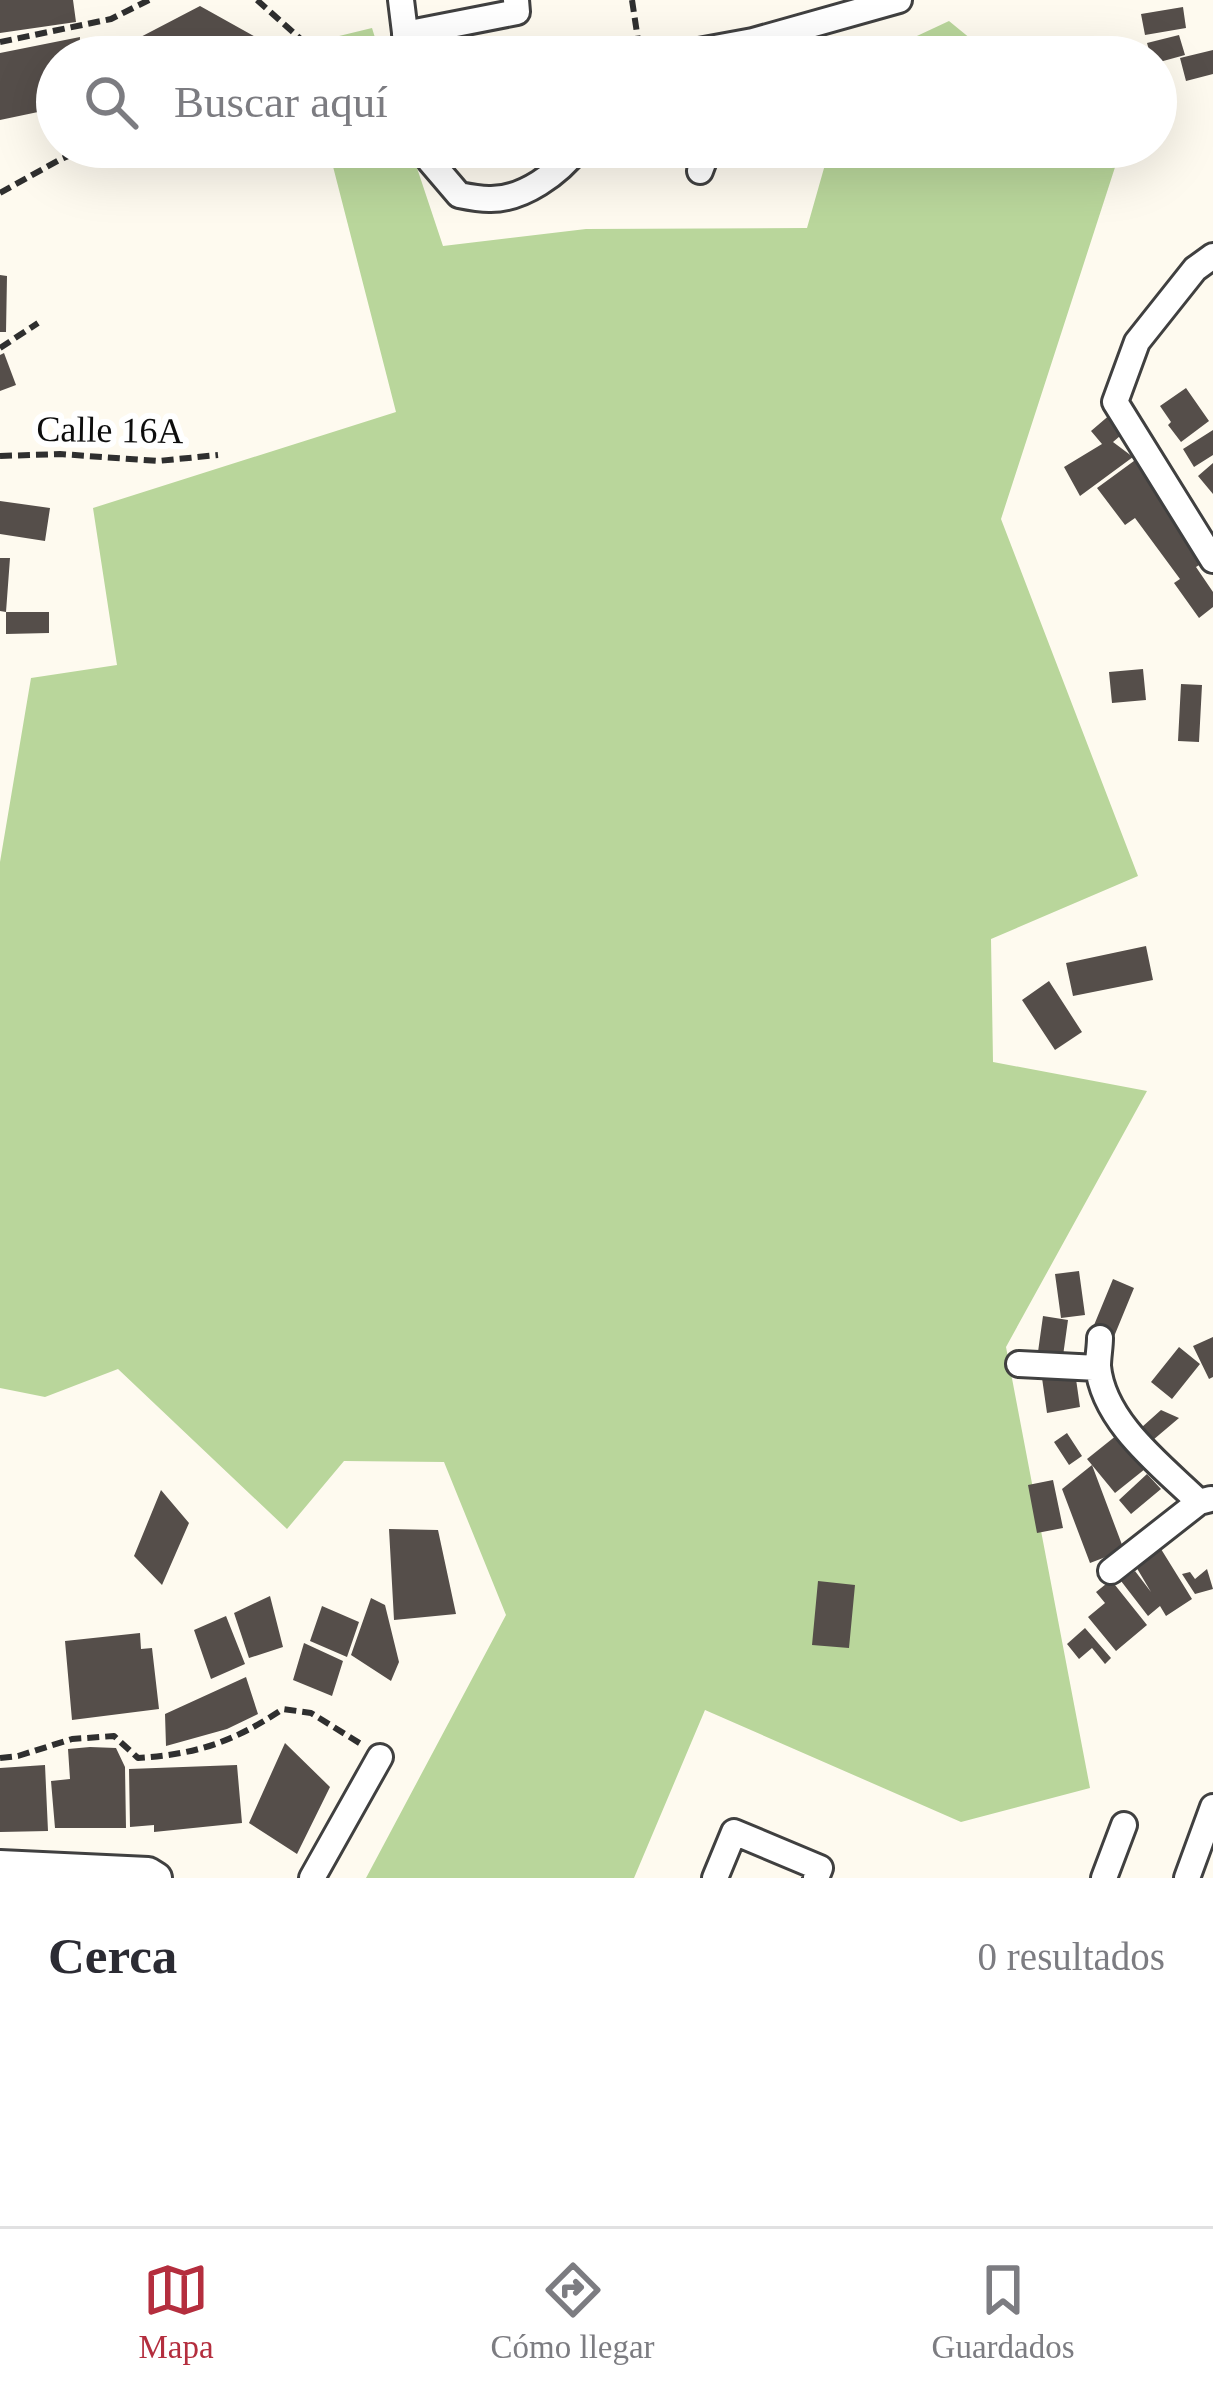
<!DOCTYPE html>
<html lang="es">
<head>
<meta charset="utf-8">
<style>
  :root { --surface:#fff; --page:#f2f2f3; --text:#2b2b33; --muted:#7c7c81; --line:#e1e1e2; --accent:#b42e3e }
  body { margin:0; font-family:Georgia,serif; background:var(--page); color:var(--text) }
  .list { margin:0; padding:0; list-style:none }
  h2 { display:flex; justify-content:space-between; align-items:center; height:156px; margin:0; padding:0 48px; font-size:51px }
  h2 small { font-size:39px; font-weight:400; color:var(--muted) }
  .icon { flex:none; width:66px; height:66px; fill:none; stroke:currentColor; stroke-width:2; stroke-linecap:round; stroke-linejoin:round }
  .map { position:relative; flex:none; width:1213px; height:1878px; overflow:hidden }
  .search { position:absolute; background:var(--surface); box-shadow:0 12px 48px #0002; left:36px; right:36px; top:36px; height:132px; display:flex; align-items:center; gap:30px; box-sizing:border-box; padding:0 42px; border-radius:66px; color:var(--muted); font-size:45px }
  .sheet { height:348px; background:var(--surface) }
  nav { display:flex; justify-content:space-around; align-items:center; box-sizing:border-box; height:168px; border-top:3px solid var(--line); background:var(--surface); font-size:33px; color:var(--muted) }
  nav a { display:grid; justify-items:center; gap:6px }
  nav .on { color:var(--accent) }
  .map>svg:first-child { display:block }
</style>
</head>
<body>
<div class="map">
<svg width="1213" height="1878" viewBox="0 0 1213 1878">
  <rect width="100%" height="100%" fill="#fefaef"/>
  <!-- forest -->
  <path fill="#b9d69b" d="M949,21L993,57H872Z
    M372,28L381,57H305L302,45Z
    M328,147H410L443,246L586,229L807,228L830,147H1104L1118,158L1001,519L1138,876L991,939L993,1062L1147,1091L1006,1347L1090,1788L961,1822L705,1710L634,1878H366L506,1615L444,1462L344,1461L287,1529L118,1369L45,1397L0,1388V862L31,678L117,665L93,508L396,412Z"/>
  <!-- building -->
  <path fill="#554e4a" d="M0,0H73L76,22L0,33Z
    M200,6L268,44L232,57H144L131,42Z
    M1183,7L1186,28L1145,35L1141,14Z
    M1179,35L1185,55L1156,63V57H1151L1147,43Z
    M80,37L79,57H57V108L0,120V53Z
    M1118,45L1121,57H1083L1082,53Z
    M1213,50V74L1186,81L1180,58Z
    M0,275L7,276L6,332H0Z
    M4,353L16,385L0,391V355Z
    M1186,388L1209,421L1181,442L1168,425L1171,422L1160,406Z
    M1112,413L1127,430L1113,442L1133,457L1080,496L1064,467L1102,444L1091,431Z
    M1213,430V455L1194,467L1183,449Z
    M1138,458L1169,501L1164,505L1204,562L1196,567L1213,592V607L1199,618L1174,583L1180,579L1135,518L1125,525L1097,488Z
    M1213,463V494L1198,476Z
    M0,501L50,508L45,541L0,534Z
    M0,558H10L6,612L0,611Z
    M6,612H49V633L6,634Z
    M1143,669L1146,700L1112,703L1109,672Z
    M1181,684L1202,685L1199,742L1178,741Z
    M1146,946L1153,980L1073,996L1066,963Z
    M1049,981L1082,1032L1055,1050L1022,1000Z
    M1079,1271L1085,1315L1061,1318L1055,1274Z
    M1113,1279L1134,1288L1113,1339L1092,1330Z
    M1043,1316L1068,1320L1062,1363L1037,1359Z
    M1213,1337V1377L1209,1379L1193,1346Z
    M1179,1347L1200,1364L1172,1399L1151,1382Z
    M1075,1372L1080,1407L1047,1413L1042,1378Z
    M1161,1410L1179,1418L1153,1440L1142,1427Z
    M1067,1433L1082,1456L1069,1465L1054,1442Z
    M1117,1435L1145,1469L1115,1493L1087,1459Z
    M1092,1465L1124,1550L1090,1563L1062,1489Z
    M1147,1474L1161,1489L1131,1514L1119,1500Z
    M1053,1480L1063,1528L1037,1533L1028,1485Z
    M161,1490L189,1523L162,1585L134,1556Z
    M389,1529L438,1530L456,1614L394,1620Z
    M1161,1549L1192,1599L1166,1616L1160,1606L1148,1616L1121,1581L1135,1571L1151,1592L1135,1565Z
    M1207,1569L1213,1589L1195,1594L1182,1574L1190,1572L1195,1579Z
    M1111,1580L1147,1625L1116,1651L1088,1617L1105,1603L1096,1592Z
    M818,1581L855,1585L849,1648L812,1645Z
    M270,1596L283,1647L249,1658L234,1613Z
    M371,1598L385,1605L399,1662L391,1681L351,1655Z
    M322,1606L359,1622L347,1657L310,1641Z
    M226,1616L245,1664L211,1679L194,1630Z
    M1085,1628L1111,1658L1105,1664L1092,1648L1079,1659L1067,1644Z
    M140,1633L141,1649L152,1648L159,1709L72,1720L65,1641Z
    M304,1643L343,1661L332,1696L293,1680Z
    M246,1677L258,1714L227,1729L166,1746L165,1714Z
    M285,1743L330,1787L297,1854L249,1823Z
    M90,1747L116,1748L125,1767L126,1828H55L51,1781L70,1779L68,1749Z
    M45,1765L48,1831L0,1832V1768Z
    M237,1765L242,1823L154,1832V1825L130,1827L129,1769Z"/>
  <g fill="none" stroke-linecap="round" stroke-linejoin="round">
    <defs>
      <path id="minor" d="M401,0L408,57
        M405,34L517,12L516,0
        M666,57L753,41L899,0
        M426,147L430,161L459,195C469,197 479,199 489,199C523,200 559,173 579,147
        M700,171L709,147
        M1213,256L1195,269L1137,342L1115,402L1213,560
        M1100,1338C1100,1347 1098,1357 1098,1366C1103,1422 1162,1466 1199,1502
        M1019,1364L1098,1368
        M1111,1571L1199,1502L1211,1499
        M312,1878L380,1757
        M715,1878L734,1832L820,1868L816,1878
        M1104,1878L1124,1825
        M1187,1878L1213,1807"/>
      <path id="tertiary" d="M0,1866L148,1873L156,1878"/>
    </defs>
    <!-- minor casing -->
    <use href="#minor" stroke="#404040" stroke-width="30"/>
    <!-- tertiary casing -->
    <use href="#tertiary" stroke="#404040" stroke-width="36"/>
    <!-- path -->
    <path stroke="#2f2f2f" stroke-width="6" stroke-dasharray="12 6" stroke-linecap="butt" d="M257,0L321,57
      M632,0L640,53
      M0,42L111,19L149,0
      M0,193L61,159L91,147
      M0,348L38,323
      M0,456L60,454L158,461L218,455
      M0,1758L18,1756L72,1739L114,1736L138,1758C198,1754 233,1742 283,1709L311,1713L361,1744"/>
    <!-- minor -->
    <use href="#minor" stroke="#fff" stroke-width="24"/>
    <!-- tertiary -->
    <use href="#tertiary" stroke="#fff" stroke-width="30"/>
  </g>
  <g text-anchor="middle" stroke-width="12" stroke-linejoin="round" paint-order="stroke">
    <!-- street labels -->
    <g font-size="36" fill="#0d0d0d" stroke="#fff">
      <text transform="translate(110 429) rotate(1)" y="13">Calle 16A</text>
    </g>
  </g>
</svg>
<div class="search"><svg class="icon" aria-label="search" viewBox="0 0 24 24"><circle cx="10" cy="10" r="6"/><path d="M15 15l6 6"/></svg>Buscar aquí</div>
</div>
<section class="sheet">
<h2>Cerca<small>0 resultados</small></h2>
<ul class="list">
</ul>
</section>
<nav>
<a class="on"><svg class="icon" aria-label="map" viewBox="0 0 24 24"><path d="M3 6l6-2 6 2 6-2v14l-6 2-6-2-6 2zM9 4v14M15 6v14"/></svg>Mapa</a>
<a><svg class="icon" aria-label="directions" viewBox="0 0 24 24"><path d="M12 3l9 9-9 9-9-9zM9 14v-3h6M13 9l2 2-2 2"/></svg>Cómo llegar</a>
<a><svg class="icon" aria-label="saved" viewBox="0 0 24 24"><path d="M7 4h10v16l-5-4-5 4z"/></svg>Guardados</a>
</nav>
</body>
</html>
